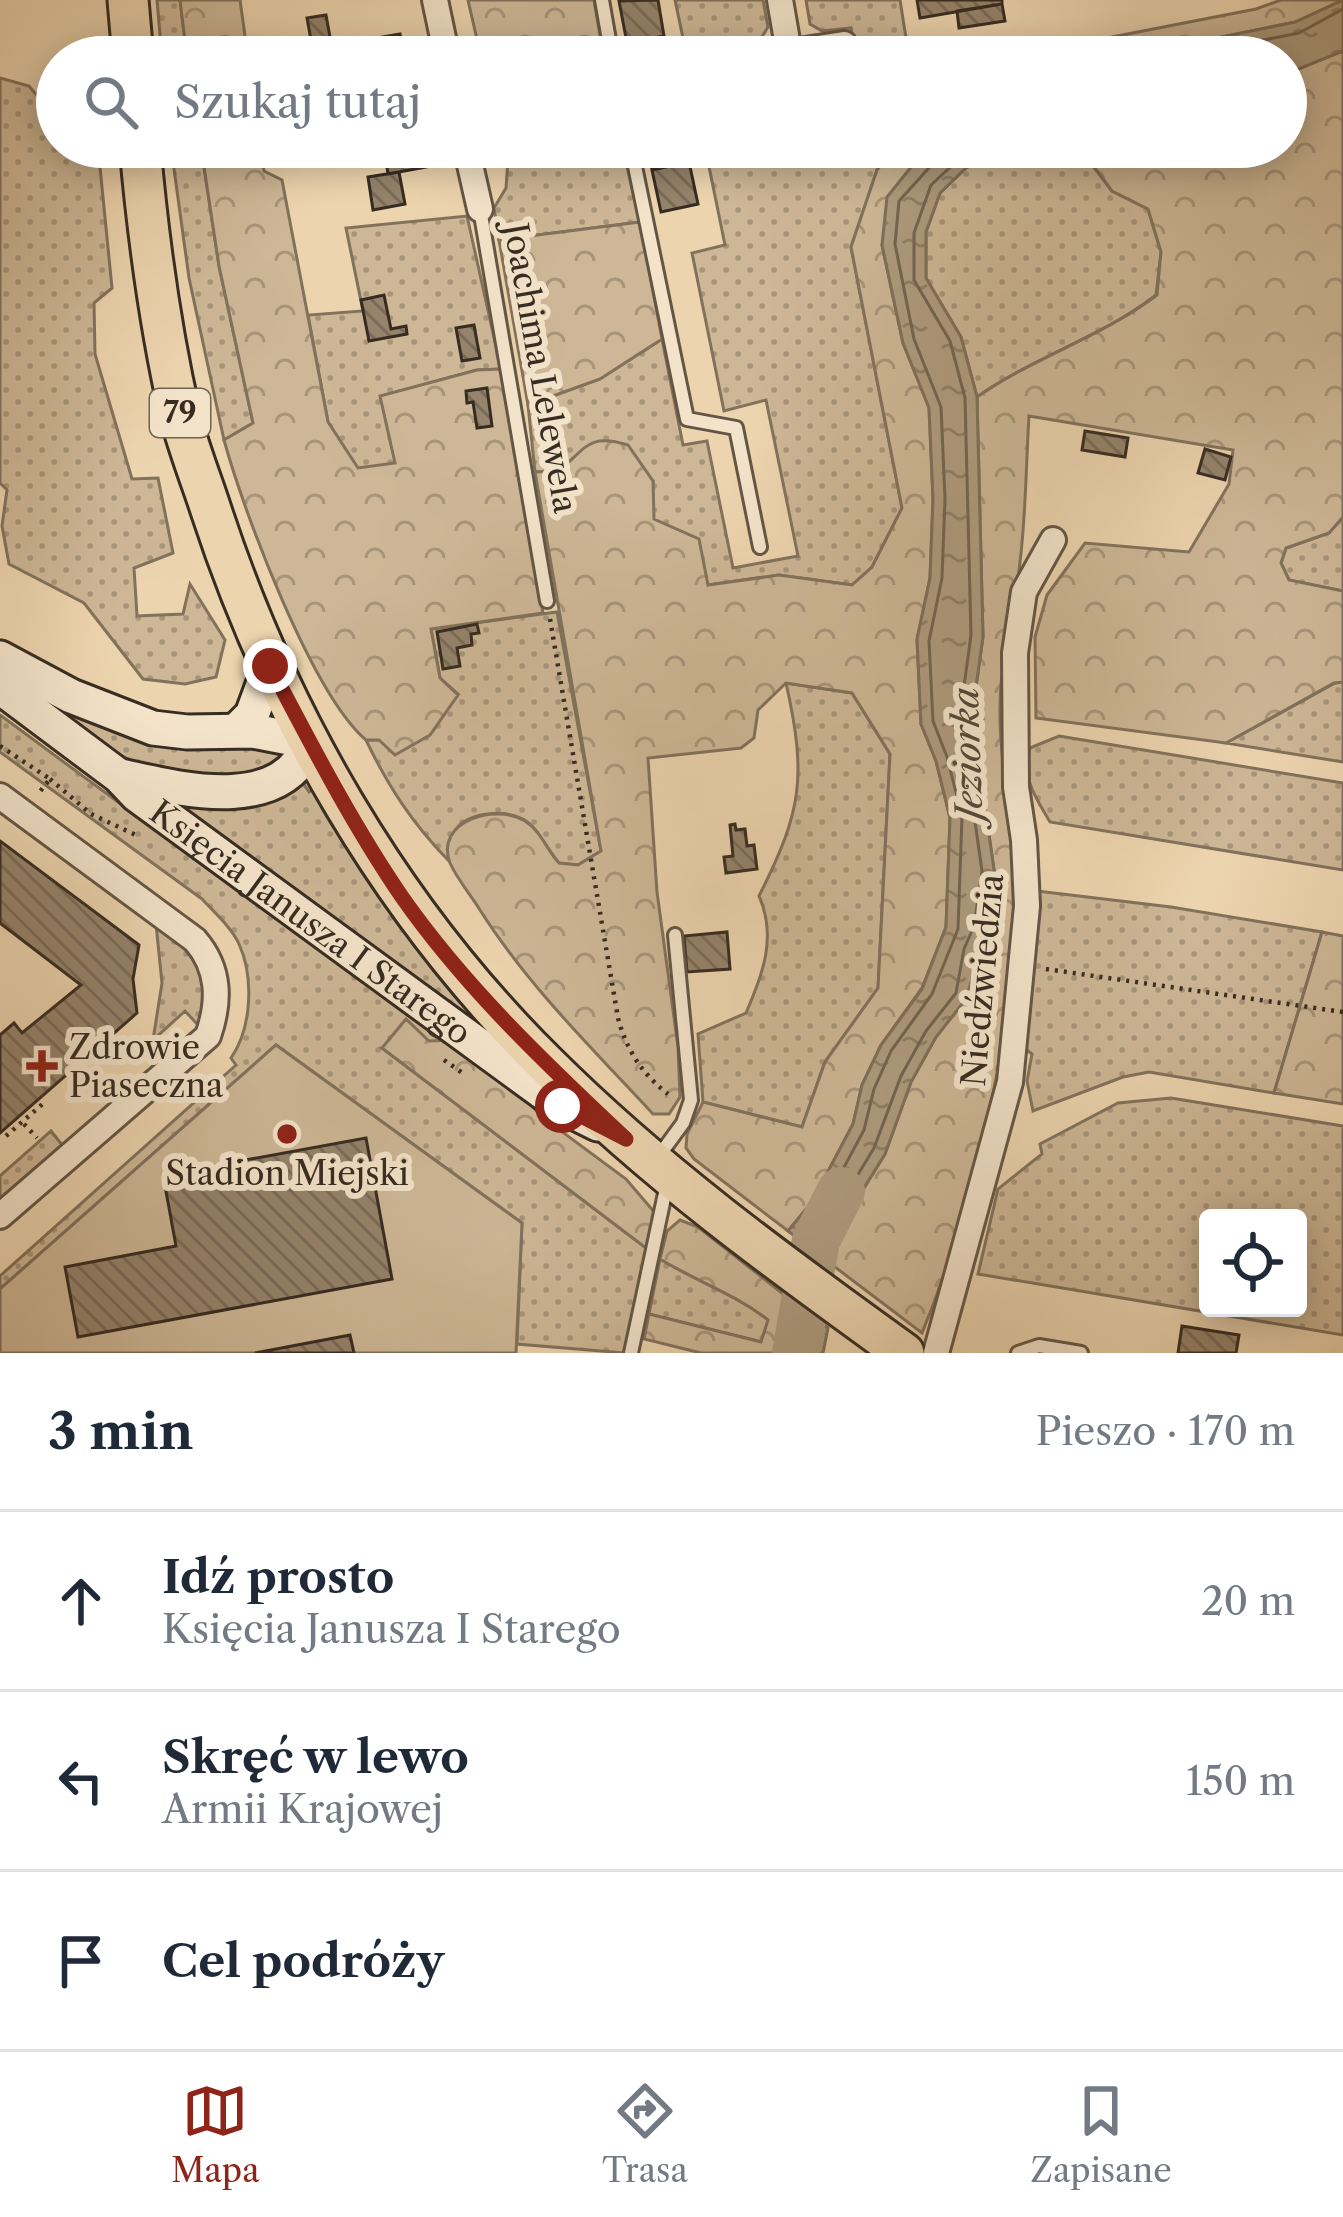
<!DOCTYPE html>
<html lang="pl">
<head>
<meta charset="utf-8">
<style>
  :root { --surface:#fff; --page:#f6f6f7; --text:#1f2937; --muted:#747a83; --line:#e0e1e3; --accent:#8f2418 }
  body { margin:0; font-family:"Libre Caslon Text",serif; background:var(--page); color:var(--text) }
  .controls { position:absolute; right:36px; bottom:36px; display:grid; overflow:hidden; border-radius:12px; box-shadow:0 6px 30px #0003 }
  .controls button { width:108px; height:108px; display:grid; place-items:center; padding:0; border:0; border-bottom:3px solid var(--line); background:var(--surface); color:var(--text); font:60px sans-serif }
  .stop { position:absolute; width:36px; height:36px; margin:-27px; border:9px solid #8f2418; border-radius:50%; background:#fff }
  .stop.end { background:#8f2418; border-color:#fff; box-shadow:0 3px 12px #0008 }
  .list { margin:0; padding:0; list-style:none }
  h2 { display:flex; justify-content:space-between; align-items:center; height:156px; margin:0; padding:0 48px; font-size:51px }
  h2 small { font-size:39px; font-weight:400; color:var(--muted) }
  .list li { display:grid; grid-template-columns:78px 1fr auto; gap:36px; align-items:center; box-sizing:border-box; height:180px; padding:0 48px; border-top:3px solid var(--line) }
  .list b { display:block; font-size:45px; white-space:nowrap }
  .list p { margin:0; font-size:39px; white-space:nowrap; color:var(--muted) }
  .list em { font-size:39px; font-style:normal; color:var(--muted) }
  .icon { flex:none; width:66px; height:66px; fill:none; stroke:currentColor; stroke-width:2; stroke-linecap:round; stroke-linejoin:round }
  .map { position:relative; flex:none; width:1343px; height:1353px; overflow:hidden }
  .search { position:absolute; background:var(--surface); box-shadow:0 6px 30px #0003; left:36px; right:36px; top:36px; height:132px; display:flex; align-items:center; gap:30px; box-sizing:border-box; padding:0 42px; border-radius:66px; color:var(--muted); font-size:45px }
  .sheet { height:696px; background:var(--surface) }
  nav { display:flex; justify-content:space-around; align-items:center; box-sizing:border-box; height:168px; border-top:3px solid var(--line); background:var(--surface); font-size:33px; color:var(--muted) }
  nav a { display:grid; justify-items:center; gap:6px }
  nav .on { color:var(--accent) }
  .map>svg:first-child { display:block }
</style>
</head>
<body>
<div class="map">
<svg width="1343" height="1353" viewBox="0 0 1343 1353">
  <defs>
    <pattern id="green-dots" width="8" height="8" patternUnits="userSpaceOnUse" patternTransform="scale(3)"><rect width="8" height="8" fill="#cdb796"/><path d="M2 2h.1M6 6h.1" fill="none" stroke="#a7957a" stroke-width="1.8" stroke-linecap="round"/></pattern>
    <pattern id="forest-crowns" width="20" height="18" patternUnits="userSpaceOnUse" patternTransform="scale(3)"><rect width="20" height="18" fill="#cdb796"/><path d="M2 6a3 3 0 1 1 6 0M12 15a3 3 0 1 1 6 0" fill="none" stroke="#a7957a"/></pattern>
    <pattern id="water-ripples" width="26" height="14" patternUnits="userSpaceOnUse" patternTransform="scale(3)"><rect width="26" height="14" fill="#ae9b7e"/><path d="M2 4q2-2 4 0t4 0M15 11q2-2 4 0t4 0" fill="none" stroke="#8e7f67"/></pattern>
    <pattern id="building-back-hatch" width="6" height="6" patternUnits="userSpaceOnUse" patternTransform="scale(3)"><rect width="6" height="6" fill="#95836b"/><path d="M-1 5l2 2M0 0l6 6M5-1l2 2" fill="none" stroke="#7a6b58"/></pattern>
  </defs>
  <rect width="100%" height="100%" fill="#ecd4ae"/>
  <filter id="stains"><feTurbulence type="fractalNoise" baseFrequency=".00167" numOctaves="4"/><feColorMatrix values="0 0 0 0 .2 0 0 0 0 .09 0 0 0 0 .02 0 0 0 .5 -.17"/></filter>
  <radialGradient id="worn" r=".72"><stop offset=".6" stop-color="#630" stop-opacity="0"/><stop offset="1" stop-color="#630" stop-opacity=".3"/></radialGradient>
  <!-- green -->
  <path fill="url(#green-dots)" stroke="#82725c" stroke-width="3" fill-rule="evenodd" d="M157,0H180L187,57H162Z
    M675,0H763L768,27L760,40L720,51V57H687Z
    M806,0H900L909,57H856L851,28L822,31L810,24Z
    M0,78L29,86L57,119V147H98L112,288L94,303L95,354L132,479L158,478L173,553L134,568L137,616L183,614L190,584L225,640L216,677L185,684L143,679L84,603L9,564L2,526L7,490L0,483Z
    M171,147H201L219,266L253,423L224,440L189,278Z
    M509,147H623L640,222L499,240L494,208L506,188Z
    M705,147H895L877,170L851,247L902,508L872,567L852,585L779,575L708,585L653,520V481L573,459L559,471L535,472L528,405L600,379L662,339L683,445L707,441L733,568L798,556L766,400L724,411L692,253L725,245Z
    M1006,147H1079L1112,191L1148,209L1161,252L1156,295C1102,337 1034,357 977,397L961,337L926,278V232L940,193L966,168Z
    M467,216L501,369L477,370L381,396L396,464L358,469L328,422L308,315L363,311L346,228Z
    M1343,517V591L1289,580L1281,563L1286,548L1329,533Z
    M557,612L601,851L578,865L559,863C547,850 539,828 523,819C503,809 466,812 454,832C449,840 449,850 448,860C412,823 388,786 366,740H379L458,694L440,678L431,629Z
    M0,668L237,745L287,753C247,793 159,779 113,751C74,727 37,696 0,668Z
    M1343,682V762L1226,743L1335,683Z
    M786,683L852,693L890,754L878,988L825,1062L802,1127L703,1102L698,1034L746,1013C763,974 777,937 759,896C802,811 807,777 786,683Z
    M0,715L194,858L454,1040L382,1048L646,1248L625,1353L517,1344L522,1223L276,1045L0,1289V1276L236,1065L231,1058C252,1028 254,977 239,944C232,928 214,912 202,899L0,752Z
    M1059,736L1343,783V870L1050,822C1036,798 1020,776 1030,748Z
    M302,781L309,792L314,789C364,881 426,963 498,1039L172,801Z
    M1037,891L1171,907L1322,932L1274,1093L1149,1072L1123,1077L1033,1111L1027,1081L1032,1054L1024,1048Z
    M156,924C196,955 212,974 199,1026L185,1011L153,1040L162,983Z
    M1171,1098L1343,1126V1335L978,1274L998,1189L1042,1154L1040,1144L1118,1103ZM1208,1218H1298V1308H1208Z
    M51,1131L63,1146L0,1201V1176Z
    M660,1259C696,1281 735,1294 769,1320L762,1342L649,1314Z"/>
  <!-- forest -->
  <path fill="url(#forest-crowns)" stroke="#82725c" stroke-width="3" d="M180,0H240L248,57H187Z
    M468,0H594L602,47L596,57H481Z
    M1281,0H1343L1296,22L1124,57H1042L1112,37L1256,9Z
    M1343,51V517L1329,533L1286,548L1281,563L1289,580L1343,591V682L1334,683L1226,743L1036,718L1035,637L1047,595L1085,543L1189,552L1229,484L1233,450L1029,416C1026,464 1026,514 1020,562C1015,610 1000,659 1000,707C999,774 1018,839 1016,907C1013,1038 972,1212 922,1333L831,1264L846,1217L885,1154L911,1082L936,1037L966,999L974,973L975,952L986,929L994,870L972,715L983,637L977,397C1034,357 1102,337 1157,295L1161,252L1148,209L1112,191L1079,147H1286V74Z
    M201,147H260L264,171L282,180L328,422L358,468L395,463L380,396L477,370L501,369L543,613L431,629L440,678L458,695L430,735L395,755L379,740H366C312,694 244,513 224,440L253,423L219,266Z
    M895,147H933L915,162L882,245L903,343L929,407L933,499L930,578L917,640L921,724L936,761L950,818L946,927L922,988L881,1045L862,1085L853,1124L812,1202L788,1231L694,1159L686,1148L687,1134L703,1102L802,1127L825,1062L878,988L890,754L852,693L786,683L758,710L754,738L741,748L648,758L657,892L678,1047L680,1097L669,1114H653C592,1048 528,986 480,910C471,895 457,879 450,863C434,821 496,803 525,821C540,830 547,850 559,863L578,865L601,851L535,472L559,471C587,447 589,433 628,445L653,481L654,519L699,539L708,585L779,575L852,585L872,567L902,508L851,247L877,170Z
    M640,222L662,339L600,379L528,405L499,240Z
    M1322,932L1343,936V1104L1274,1093Z
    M406,1019L429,1041L454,1040L516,1089L542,1117L626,1179L655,1213L646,1248L382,1048Z
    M680,1220L698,1227L787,1297L778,1353H701L644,1339L649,1314L761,1342L768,1320C735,1294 696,1281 660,1259L667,1231Z"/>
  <!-- pitch -->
  <path fill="#cdb796" stroke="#82725c" stroke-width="3" d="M276,1045L522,1223L516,1353H0V1289Z"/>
  <!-- water -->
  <path fill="url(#water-ripples)" stroke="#7e6f59" stroke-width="3" d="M1343,0V51L1286,74V57H1124L1295,22Z
    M933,147H1006L966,168L940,193L926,232V278L961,337L977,397L983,637L972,715L994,870L986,929L975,953L974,973L966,999L936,1037L911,1082L885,1154L846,1217L831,1264L788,1231L812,1202L853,1124L862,1085L881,1045L922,989L946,927L950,818L936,761L921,724L917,639L930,578L933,499L929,408L903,343L882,245L887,197L915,162Z
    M787,1297L828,1328L823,1353H778Z"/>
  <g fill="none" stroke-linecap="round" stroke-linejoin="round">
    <!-- shore -->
    <path stroke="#726450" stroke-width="3" d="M1178,57L1299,33L1343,9
      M940,147L937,159L899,201L895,244L914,339L941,407L945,499L942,578L929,641L933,721L947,757L962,816L958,929L932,994L891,1051L874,1089L864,1130L822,1208L808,1226L809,1232L821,1240L827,1237L836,1211L874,1148L901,1076L926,1031L956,993L964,949L974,926L982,871L960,716L971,635L965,398L950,341L914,280V233L931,185L959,159L980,147"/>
    <!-- river -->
    <path stroke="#ae9b7e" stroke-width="48" d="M796,1353L816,1240L841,1191"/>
  </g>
  <!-- building -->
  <path fill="url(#building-back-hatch)" stroke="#372c22" stroke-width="3" d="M658,0L664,36L627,43L619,1Z
    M917,0H1002V4L920,18Z
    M1002,4L1005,21L959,28L957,11Z
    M326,15L330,37L311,40L307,18Z
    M400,34L404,57H338L336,45Z
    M664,36L668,57H630L627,43Z
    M1015,40L1017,57H935L934,51Z
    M384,147H423L426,167L388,174Z
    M648,147H686L689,162L652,170Z
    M689,162L698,204L661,212L652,170Z
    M399,172L405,204L373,210L368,177Z
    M384,295L391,329L406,326L407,334L369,341L361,300Z
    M474,325L480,358L462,361L456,328Z
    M487,388L492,426L477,428L473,402L467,403L466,391Z
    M1085,431L1128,438L1125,457L1082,450Z
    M1205,449L1231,457L1225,480L1198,473Z
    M477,624L479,633L471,634L472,645L457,648L460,666L443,669L437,632Z
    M735,824L736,830L745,829L747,846L754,845L757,869L726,873L724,857L733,856L730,825Z
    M0,841L139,945L133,979L137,1013L0,1133V1035L14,1023L22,1033L81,985L0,923Z
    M727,932L730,969L687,972L684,936Z
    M366,1138L392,1279L78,1337L65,1267L176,1246L163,1175Z
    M1182,1326L1239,1335L1236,1353H1178Z
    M350,1335L354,1353H255Z"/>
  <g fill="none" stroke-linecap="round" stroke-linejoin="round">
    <defs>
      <path id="lane" d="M602,0L612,57
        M631,147L687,419L736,428L760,547
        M480,209L547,601
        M658,1157L683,1123L691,1100L675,935
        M631,1353L667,1184
        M1018,1353L1039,1346L1081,1353"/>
      <path id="street" d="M435,0L447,57
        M780,0L789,52
        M760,57L844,44
        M466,147L480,209
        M0,796L195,940C220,969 220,1001 208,1036L0,1216
        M936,1353L1010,1082L1027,906L1024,840L1016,787L1015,653L1024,592L1053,540"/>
      <g id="secondary">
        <path d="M0,658L71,696L153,728L187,732L253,731L310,742C282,816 180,789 121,776"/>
        <path id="s1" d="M0,687L119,776L137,795L562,1106L598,1124"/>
        <path d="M238,729L252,715L270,666"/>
      </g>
      <path id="primary" d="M128,0L133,57
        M140,147C148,237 160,327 180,415C188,447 201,479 211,510C278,715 391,911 545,1063C654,1172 779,1263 904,1353"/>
    </defs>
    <!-- lane casing -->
    <use href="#lane" stroke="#645645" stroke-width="18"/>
    <!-- street casing -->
    <use href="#street" stroke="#645645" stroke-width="30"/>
    <!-- secondary casing -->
    <use href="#secondary" stroke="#372c22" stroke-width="39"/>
    <!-- primary casing -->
    <use href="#primary" stroke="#372c22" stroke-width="45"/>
    <!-- path -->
    <path stroke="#372c22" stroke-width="4.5" stroke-dasharray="3 6" stroke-linecap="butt" d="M550,619L618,1018C626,1049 642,1074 668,1094
      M0,746L50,779L38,794
      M50,779L91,814L140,837
      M1046,969L1343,1012
      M444,1060L464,1074
      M24,1124L37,1138
      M6,1136L46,1101"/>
    <!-- lane -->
    <use href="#lane" stroke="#f3e3ca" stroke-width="12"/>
    <!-- street -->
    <use href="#street" stroke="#f3e3ca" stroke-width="24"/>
    <!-- secondary -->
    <use href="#secondary" stroke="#f3e3ca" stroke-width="33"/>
    <!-- primary -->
    <use href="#primary" stroke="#ecd4ae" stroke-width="39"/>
  </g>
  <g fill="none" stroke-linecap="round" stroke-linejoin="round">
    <!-- route -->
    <path stroke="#8f2418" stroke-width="15" d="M270,666C311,744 352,824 402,897C465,987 546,1064 626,1139L562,1106"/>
  </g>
  <!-- markers -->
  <g fill="#8f2418" stroke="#f3e3ca" stroke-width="4.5">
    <path d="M36 1048h12v12h12v12h-12v12h-12v-12h-12v-12h12z"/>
    <circle cx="287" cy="1134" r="12"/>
  </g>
  <g text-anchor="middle" stroke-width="12" stroke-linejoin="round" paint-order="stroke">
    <!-- shield labels -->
    <rect fill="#f3e3ca" stroke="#6f6354" stroke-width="3" x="150" y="389" width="60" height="48" rx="9"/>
    <g font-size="30" font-weight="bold" fill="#372c22">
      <text x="180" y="423">79</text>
    </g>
    <!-- street labels -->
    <g font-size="33" fill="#372c22" stroke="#f3e3ca">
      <text transform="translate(541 368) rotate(80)" y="12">Joachima Lelewela</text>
      <text dy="12" stroke="none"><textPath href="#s1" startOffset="390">Księcia Janusza I Starego</textPath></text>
      <text transform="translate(982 980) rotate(-85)" y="12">Niedźwiedzia</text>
    </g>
    <!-- poi labels -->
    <g font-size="33" fill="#372c22" stroke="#f3e3ca" text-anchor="start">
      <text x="69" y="1059">Zdrowie<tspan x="69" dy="38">Piaseczna</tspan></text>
      <text x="287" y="1185" text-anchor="middle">Stadion Miejski</text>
    </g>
    <!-- water labels -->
    <g font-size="36" font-style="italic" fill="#554839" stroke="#f3e3ca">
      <text transform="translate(967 754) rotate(-92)" y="13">Jeziorka</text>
    </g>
  </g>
  <rect width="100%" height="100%" filter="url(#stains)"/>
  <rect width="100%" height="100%" fill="url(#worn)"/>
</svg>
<div class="controls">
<button><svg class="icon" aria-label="locate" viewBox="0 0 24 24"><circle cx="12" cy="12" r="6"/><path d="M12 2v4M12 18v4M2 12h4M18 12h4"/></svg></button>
</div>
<div class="stop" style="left:562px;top:1106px"></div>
<div class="stop end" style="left:270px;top:666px"></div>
<div class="search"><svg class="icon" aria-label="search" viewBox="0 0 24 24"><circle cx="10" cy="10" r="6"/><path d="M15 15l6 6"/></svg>Szukaj tutaj</div>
</div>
<section class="sheet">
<h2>3 min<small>Pieszo · 170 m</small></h2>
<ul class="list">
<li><svg class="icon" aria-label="ahead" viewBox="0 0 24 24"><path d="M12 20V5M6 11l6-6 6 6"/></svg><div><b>Idź prosto</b><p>Księcia Janusza I Starego</p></div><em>20 m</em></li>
<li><svg class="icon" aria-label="left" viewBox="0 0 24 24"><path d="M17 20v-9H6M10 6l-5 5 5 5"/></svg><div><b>Skręć w lewo</b><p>Armii Krajowej</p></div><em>150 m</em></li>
<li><svg class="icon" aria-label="arrive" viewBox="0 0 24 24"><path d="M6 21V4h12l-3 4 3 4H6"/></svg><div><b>Cel podróży</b></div></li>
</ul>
</section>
<nav>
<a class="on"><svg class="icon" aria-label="map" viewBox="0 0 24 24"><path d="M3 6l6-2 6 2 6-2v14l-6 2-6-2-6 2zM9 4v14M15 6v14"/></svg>Mapa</a>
<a><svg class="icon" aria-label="directions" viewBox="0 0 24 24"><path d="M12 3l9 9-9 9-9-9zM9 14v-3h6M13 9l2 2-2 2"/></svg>Trasa</a>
<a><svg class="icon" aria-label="saved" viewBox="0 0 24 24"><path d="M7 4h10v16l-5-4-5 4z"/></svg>Zapisane</a>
</nav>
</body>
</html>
